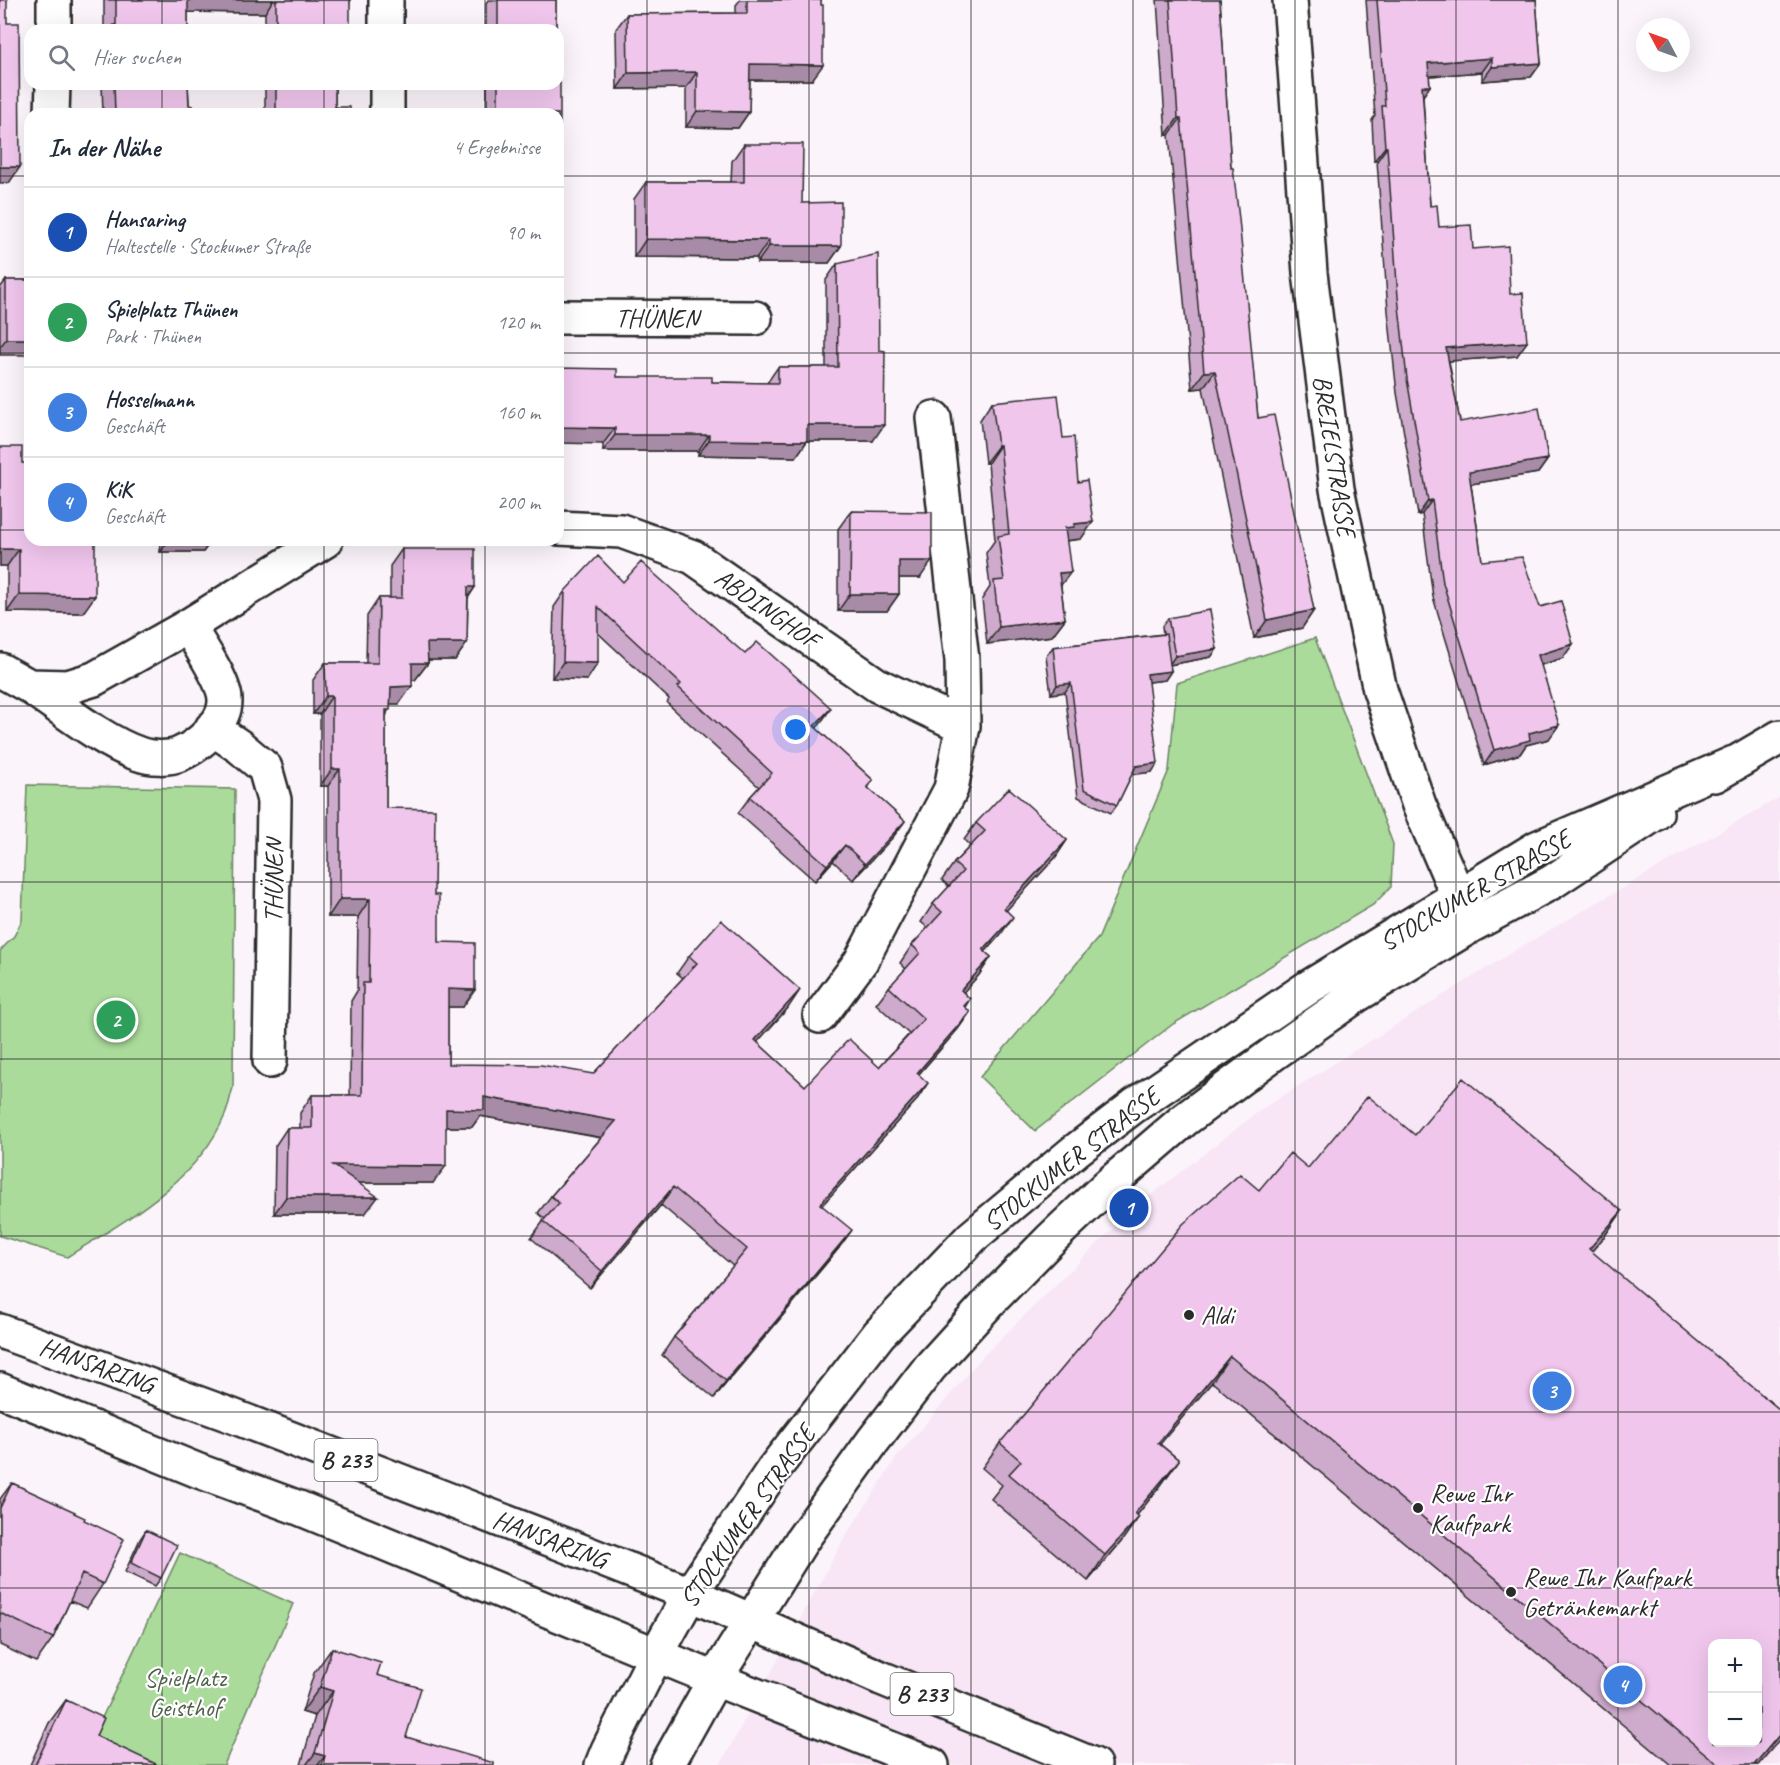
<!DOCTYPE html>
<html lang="de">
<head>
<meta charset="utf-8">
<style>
  :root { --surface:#fff; --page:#f2f2f3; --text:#1f2937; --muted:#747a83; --line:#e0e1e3; --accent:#2b2b2b }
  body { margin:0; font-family:Caveat,sans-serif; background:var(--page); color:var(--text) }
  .controls { position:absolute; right:18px; bottom:18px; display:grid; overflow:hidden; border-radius:12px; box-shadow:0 6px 24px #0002 }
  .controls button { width:54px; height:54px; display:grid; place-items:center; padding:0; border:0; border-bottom:2px solid var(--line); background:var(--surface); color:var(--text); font:30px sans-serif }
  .compass { position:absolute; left:1636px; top:18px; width:54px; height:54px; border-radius:50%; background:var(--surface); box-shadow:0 6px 24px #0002; rotate:311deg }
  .you { position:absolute; left:796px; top:730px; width:21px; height:21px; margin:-15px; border:4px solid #fff; border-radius:50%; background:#1a73e8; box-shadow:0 0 0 9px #1a73e833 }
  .badge { display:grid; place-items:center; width:39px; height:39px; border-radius:50%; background:var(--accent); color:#fff; font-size:20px; font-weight:700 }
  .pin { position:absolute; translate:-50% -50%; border:3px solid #fff; box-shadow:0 2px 6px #0006 }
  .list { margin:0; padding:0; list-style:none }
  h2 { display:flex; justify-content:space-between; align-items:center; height:78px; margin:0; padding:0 24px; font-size:26px }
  h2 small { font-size:20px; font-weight:400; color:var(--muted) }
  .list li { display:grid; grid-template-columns:39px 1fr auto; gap:18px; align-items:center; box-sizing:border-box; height:90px; padding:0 24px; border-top:2px solid var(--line) }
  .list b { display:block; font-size:22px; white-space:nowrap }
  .list p { margin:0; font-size:20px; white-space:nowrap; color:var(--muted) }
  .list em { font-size:20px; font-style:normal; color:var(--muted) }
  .icon { flex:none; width:33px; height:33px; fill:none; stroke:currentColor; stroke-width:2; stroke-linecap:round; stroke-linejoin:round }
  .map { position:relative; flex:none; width:1780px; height:1765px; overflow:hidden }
  .search { position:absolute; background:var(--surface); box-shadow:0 6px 24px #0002; left:24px; top:24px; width:540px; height:66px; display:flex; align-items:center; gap:15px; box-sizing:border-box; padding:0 21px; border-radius:18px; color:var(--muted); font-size:22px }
  .panel { position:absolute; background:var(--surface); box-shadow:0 6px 24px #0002; left:24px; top:108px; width:540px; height:438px; border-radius:18px }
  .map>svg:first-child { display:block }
</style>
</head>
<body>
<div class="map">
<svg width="1780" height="1765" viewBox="0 0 1780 1765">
  <rect width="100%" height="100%" fill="#fcf4fb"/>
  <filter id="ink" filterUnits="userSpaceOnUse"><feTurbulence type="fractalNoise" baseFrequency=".0167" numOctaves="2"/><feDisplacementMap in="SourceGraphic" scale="12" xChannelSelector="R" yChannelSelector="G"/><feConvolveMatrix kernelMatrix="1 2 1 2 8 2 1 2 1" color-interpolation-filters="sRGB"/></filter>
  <g filter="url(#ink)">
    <!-- built -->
    <path fill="#f8e6f7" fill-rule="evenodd" d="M1780,797V1765H720L845,1537L897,1457L982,1357L1134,1208L1263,1108L1517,949ZM1712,1644H1758V1742H1712Z"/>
    <!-- green -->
    <path fill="#aadb9b" stroke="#6a8363" stroke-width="1.5" d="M1315,638L1393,844L1391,887L1373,905L1173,1024L1035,1131L980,1077L1099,937L1169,770L1177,683Z
      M27,785L235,789L233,1088C230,1096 229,1106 225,1115C197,1182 126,1220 67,1257L0,1236V951L14,936L22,920Z
      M180,1553L293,1604L224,1765H136L91,1741Z"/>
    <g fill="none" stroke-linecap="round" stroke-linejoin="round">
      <defs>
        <path id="street" d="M386,0V30
          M1290,0L1310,273L1337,489L1380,690L1419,805L1458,896
          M54,30V0
          M387,84V114
          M52,114L53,84
          M558,317L755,318
          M934,418L962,660L963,726
          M558,528L621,531L693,557L877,685L963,726L951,789L861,961L820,1016
          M0,670L29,686L68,687L94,679L188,626L326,540
          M29,686C60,707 105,743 139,754C150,758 169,759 180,754C199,746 226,722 225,700C225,682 198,643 188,626
          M212,728L240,747L265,768L274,800L270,1061"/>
        <path id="secondary" d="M1715,775L1780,737
          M602,1765L608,1750L656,1655L690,1594L773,1470L879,1334L972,1237L1075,1151L1134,1106L1309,987L1537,848L1734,763
          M667,1765L715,1679L802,1540L873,1441L930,1367L992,1299L1050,1240L1106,1187L1184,1120L1273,1054L1357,995L1472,925L1552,882L1656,813"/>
        <path id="primary" d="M0,1331L230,1415L591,1555L690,1594L881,1678L1094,1765
          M0,1390L199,1471L299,1508L715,1679L932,1765"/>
      </defs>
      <!-- street casing -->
      <use href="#street" stroke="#2b2b2b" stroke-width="38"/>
      <!-- secondary casing -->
      <use href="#secondary" stroke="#2b2b2b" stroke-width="38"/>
      <!-- primary casing -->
      <use href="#primary" stroke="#2b2b2b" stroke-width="38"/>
      <!-- street -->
      <use href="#street" stroke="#fff" stroke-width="33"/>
      <!-- secondary -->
      <use href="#secondary" stroke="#fff" stroke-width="33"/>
      <!-- primary -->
      <use href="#primary" stroke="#fff" stroke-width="33"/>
    </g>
    <!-- wall -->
    <path fill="#ceaacc" stroke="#2b2b2b" stroke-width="1.5" d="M104,0H350L347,30H265V13L188,12V30H104Z
      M488,0H556V30H486V3Z
      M740,0H821L812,80H750L749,112L738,128L686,127V88L617,89L616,29L627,14L736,13V5Z
      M1157,0H1220L1231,168L1258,418L1314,610L1302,628L1254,638L1203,388L1192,389L1169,135H1166Z
      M1366,0H1536L1541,63L1531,77L1482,81V72L1429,76L1430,86L1423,96L1430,206L1439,227L1473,249L1510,294L1517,356L1449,361L1460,422L1548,459L1538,473L1471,484L1482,561L1540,607L1563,658L1541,665L1549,739L1526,745L1520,754L1484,765L1433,597L1422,514L1418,515L1397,393L1388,311L1377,161H1374L1372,120L1375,116Z
      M102,84H188L189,105L193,114H103Z
      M265,84H335V107L350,114H265Z
      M487,84H558V114H487Z
      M744,144L802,203L841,246L829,263H757V258L634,257V199L646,182H731L732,161Z
      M837,264L873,441H807L796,457L698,455V451H603V444L617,377L712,382L767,383L778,367H826V280Z
      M6,280H30L0,355V288Z
      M992,402L1063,438L1081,539L1066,541L1061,586L1065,619L1052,636L987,644L982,599L990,587L986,553L995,540L988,463H985L980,420Z
      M0,447L22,463L83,613L7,612V566H0Z
      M851,511L920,578H899V594L887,611H838V529Z
      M161,540H212L203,552H160Z
      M402,549L475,587L468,598L467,643L455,660H428V663L415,680H412L399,704H390L386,717V808L434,895L439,942L463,1007H448V1064L593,1074L683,978L677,973L689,956L788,1008L757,1042L805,1086L879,1067L909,1034L876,1004L889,987L906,969L900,963L912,945L928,928L921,922L933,904L949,887L942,880L954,863L970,846L964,840L976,823L1067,840L1055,858L1006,910L1001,934L985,952L991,957L979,975L963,992L970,999L965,1007L970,1012L958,1029L919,1074L916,1101L822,1205L839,1248L714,1398L662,1355L674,1337L733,1266L661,1205L590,1288L531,1238L545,1219L538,1213L551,1196L601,1138L480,1116L472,1127H446L433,1183H358L365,1214H274L275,1146L287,1128H300V1113L312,1095H350L351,1001L357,991L358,917H328V786H320V714H313V680L325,663H366L367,616L379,598H390V566Z
      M623,582L820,724L816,728L873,780L868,788L905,821L893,837L853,880L833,861L815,881L738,813L750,797L759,787L667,703L669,699L598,633L587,680L552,678L554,607L565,591Z
      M1168,618L1217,649L1211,657L1170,665L1171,671L1165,680L1148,682L1152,772L1132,774L1117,805L1111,813L1078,797L1065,692L1051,694L1046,656L1053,647L1163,634L1162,626Z
      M1415,1135L1622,1211L1604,1237L1591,1252L1780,1410V1739L1758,1765H1671L1212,1382L1160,1444L1179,1460L1161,1485L1137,1515L1121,1542L1088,1581L991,1499L1002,1485L982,1468L1000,1443L1259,1190L1308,1168Z
      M12,1483L74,1513L84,1520L103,1584L87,1608L70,1601L53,1638L36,1662L0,1645V1499Z
      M146,1530L161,1578L155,1586L125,1572L140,1539Z
      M332,1648L377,1675L406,1737L494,1765H301L315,1716L302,1712L314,1673Z
      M66,1700L96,1736L156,1765H30L49,1723Z"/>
    <!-- shaded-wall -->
    <path fill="#a88ba6" stroke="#2b2b2b" stroke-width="1.5" d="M185,0H273L265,13L177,12Z
      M334,26H350L347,30H331Z
      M1492,58L1482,72L1418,77L1428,63Z
      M1541,63L1531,77L1482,81L1492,67Z
      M750,64L823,65L812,80H739Z
      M697,72L686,88L617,89L628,73Z
      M1422,86H1430L1420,100Z
      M697,111L749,112L738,128L686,127Z
      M1178,118H1181L1169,135H1166Z
      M1385,147H1387L1377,161H1374Z
      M0,167H20L9,183H0Z
      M646,239L769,240L757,258L634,257Z
      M769,246H841L829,263H757Z
      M6,339H30V355H0V347Z
      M1527,342L1517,356L1436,362L1446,348Z
      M1215,371L1203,388L1192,389L1204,372Z
      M807,425H884L873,441H796Z
      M558,427L615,428L603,444L558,443Z
      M615,435H709L698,451H603Z
      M709,440L807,441L796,457L698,455Z
      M1000,445L988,463H985L998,446Z
      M1548,459L1538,473L1459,486L1469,472Z
      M1432,500L1422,514L1418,515L1428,501Z
      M1093,522L1081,539L1064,541L1065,528L1074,524Z
      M169,540H212L203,552H160Z
      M0,549H19L7,566H0Z
      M899,561H932L920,578H887Z
      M1071,572L1058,589L1059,573Z
      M468,587H475L463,605Z
      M850,594H899L887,611H838Z
      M19,595L95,596L83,613L7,612Z
      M1314,610L1302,628L1254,638L1267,620Z
      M1065,619L1052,636L987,644L999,627Z
      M427,643H467L455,660H415Z
      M1573,644L1563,658L1528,669L1538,655Z
      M1217,649L1211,657L1169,665L1175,656Z
      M563,662L598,663L587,680L552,678Z
      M412,663H428L415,680H400Z
      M1171,671L1165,680L1141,683L1147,674Z
      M1071,683L1065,692L1051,694L1057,685Z
      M412,686L399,704H378L391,687Z
      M326,696H332L320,714H313Z
      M831,708L820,724L803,742L814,726Z
      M1559,725L1549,739L1526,745L1520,754L1484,765L1494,750L1529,733Z
      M1158,763L1152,772L1130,775L1136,766Z
      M332,769H340L328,786H320Z
      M905,821L893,837L853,880L865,864Z
      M1067,840L1055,858L992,926L1004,908Z
      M845,845L833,861L815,881L827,865Z
      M340,899H370L358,917H328Z
      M1013,917L1001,934L971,967L983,950Z
      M991,957L979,975L949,1008L961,990Z
      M448,989L475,990L463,1007H436Z
      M800,990L788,1008L743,1058L755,1040Z
      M970,1012L958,1029L905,1090L917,1073Z
      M928,1083L916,1101L808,1221L820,1204Z
      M484,1097L616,1121L604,1138L480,1116L472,1127H434L446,1109Z
      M333,1165L446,1166L433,1183H320Z
      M673,1187L661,1205L590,1288L602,1271Z
      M286,1197H378L365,1214H274Z
      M1622,1211L1604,1237L1571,1275L1589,1249Z
      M852,1230L839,1248L714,1398L726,1381Z
      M1230,1356L1212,1382L1140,1468L1158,1443Z
      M1179,1460L1161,1485L1118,1539L1135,1513Z
      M1139,1517L1121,1542L1088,1581L1105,1555Z
      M320,1687L333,1691L315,1716L302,1712Z
      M1780,1734V1739L1758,1765H1754Z
      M315,1753L325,1756L318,1765H306Z"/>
    <!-- building -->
    <path fill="#f0c6ed" stroke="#2b2b2b" stroke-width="1.5" fill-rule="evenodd" d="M0,0H7V23H19L20,167H0Z
      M116,0H188V30H113V25H116Z
      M276,0H350V26H334V30H276Z
      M498,0H556V30H498Z
      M747,0H821V5H823V65L750,64L749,112L697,111V72L628,73L627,14L747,13Z
      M1170,0H1220L1231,168H1233L1239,219L1258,418L1274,415L1314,610L1267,620L1215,371L1204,372L1181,118H1178Z
      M1377,0H1536L1541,63L1492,67V58L1428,63L1430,86H1422L1430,206L1437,205L1439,227L1471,225L1473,249L1508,246L1510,294L1523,293L1527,342L1446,348L1460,422L1539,408L1548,459L1469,472L1482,561L1522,557L1540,607L1561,601L1573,644L1538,655L1559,725L1529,733L1530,740L1494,750L1443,583L1432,500L1428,501L1407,379L1398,297L1387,147H1385L1382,106H1385Z
      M558,83H560V183H558V114H502V113H498V84Z
      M114,84H188L189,105L193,106V114H115Z
      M276,84H335V107H350V114H276Z
      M744,144H803L802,203L841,202V246H769V240L646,239V182H744Z
      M878,254L879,350L885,351L884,425H807V441L709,440V435H615V428L558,427V368L617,369V377H712V382L778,383V367H838L837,264Z
      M6,280H30V339H6Z
      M1058,395L1063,438L1074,437L1078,482L1087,480L1093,522L1074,524V527L1065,528L1071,572L1059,573L1065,619L999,627L994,581L1004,580L998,536L1009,534L1000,445L998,446L992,402Z
      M0,447H22V463H30V540H95V596L19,595V549H0Z
      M851,511L932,512V561H899V594H850Z
      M402,549H475V587H468L467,643H427L428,663H412V686L391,687L390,710H386V808L435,809L434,895H439V942L475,943V990L448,989V1064L541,1065L593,1074L697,963L689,956L721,920L800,990L755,1040L805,1086L849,1039L879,1067L924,1019L889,987L920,953L912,945L942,912L933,904L963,871L954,863L985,831L976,823L1009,788L1067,840L1004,908L1013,917L983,950L991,957L961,990L970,999L964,1006L970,1012L917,1073L928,1083L820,1204L852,1230L726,1381L674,1337L747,1249L673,1187L602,1271L543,1221L559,1203L551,1196L616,1121L484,1097V1110L446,1109V1166L333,1165L378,1197H286L287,1128H312V1095H362L363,983H369L370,899H340V769H332V696H326L325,663H378L379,598H402Z
      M598,556L623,582L641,562L745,654L757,642L831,708L814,726L873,780L867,787L905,821L865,864L845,845L827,865L750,797L772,773L678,687L681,684L598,607V663L563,662L565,591Z
      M1210,610L1217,649L1175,656L1168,618Z
      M1166,634L1171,671L1147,674L1158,763L1136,766L1117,805L1084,789L1071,683L1057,685L1053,647Z
      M1463,1078L1622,1211L1589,1249L1780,1410V1734L1754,1765H1719L1230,1356L1158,1443L1179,1460L1135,1513L1139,1517L1105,1555L1009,1474L1021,1461L1000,1443L1183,1224L1240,1174L1259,1190L1290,1153L1308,1168L1368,1096L1415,1135ZM1713,1644H1758V1743H1713Z
      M12,1483L75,1512L74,1513L85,1518L84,1520L124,1539L103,1584L82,1574L53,1638L0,1613V1508Z
      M146,1530L177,1545L161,1578L131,1563Z
      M332,1648L381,1663L377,1675L421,1688L406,1737L494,1763V1765H322L325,1756L315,1753L333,1691L320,1687Z
      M66,1700L104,1718L96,1736L156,1764V1765H35Z"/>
  </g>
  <!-- grid -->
  <path fill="none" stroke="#2b2b2b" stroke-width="1.5" stroke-opacity="0.55" d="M162,0V30M324,0V30M485,0V30M647,0V1765M809,0V1765M971,0V1765M1133,0V1765M1295,0V1765M1456,0V1765M1618,0V1765M162,84V114M324,84V114M485,84V114M0,176H30M558,176H1780M0,353H30M558,353H1780M0,530H30M558,530H1780M162,540V1765M324,540V1765M485,540V1765M0,706H1780M0,882H1780M0,1059H1780M0,1236H1780M0,1412H1780M0,1588H1780"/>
  <!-- markers -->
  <g fill="#2b2b2b" stroke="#fff" stroke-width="2">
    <circle cx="1189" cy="1315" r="6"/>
    <circle cx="1418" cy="1508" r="6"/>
    <circle cx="1511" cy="1592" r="6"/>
  </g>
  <g text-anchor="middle" stroke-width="4.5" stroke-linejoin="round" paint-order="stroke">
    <!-- shield labels -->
    <g fill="#fff" stroke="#6b6b6b" stroke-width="1.5">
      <rect x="314.5" y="1439" width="63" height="42" rx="4.5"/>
      <rect x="890.5" y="1673" width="63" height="42" rx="4.5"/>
    </g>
    <g font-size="24" font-weight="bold" fill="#2b2b2b">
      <text x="346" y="1468">B 233</text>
      <text x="922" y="1702">B 233</text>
    </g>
    <!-- street labels -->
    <g font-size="26" fill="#2b2b2b" stroke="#fff">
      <text x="657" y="327">THÜNEN</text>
      <text transform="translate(1335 456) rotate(81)" y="9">BREIELSTRASSE</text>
      <text transform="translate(767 608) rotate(35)" y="9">ABDINGHOF</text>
      <text transform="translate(273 881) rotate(-89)" y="9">THÜNEN</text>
      <text transform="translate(1475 890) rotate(-30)" y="9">STOCKUMER STRASSE</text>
      <text transform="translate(1071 1159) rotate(-38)" y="9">STOCKUMER STRASSE</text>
      <text transform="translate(97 1365) rotate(20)" y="9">HANSARING</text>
      <text transform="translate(747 1516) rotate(-55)" y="9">STOCKUMER STRASSE</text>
      <text transform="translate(550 1539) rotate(21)" y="9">HANSARING</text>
    </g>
    <!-- poi labels -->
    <g font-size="26" fill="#2b2b2b" stroke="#fff" text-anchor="start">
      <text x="1201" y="1324">Aldi</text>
      <text x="1430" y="1502">Rewe Ihr<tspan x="1430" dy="30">Kaufpark</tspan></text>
      <text x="1523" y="1586">Rewe Ihr Kaufpark<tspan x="1523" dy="30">Getränkemarkt</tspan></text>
    </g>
    <!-- park labels -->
    <g font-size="26" fill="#51604d" stroke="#fff">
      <text x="185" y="1686">Spielplatz<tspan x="185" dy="30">Geisthof</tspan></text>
    </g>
  </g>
</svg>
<div class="controls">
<button>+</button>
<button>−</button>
</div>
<svg class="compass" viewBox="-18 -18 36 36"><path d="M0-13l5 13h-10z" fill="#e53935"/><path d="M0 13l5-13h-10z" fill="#747a83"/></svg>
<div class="you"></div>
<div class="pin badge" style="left:1129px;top:1208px;background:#1a4fb4">1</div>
<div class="pin badge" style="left:116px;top:1020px;background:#2e9e5b">2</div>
<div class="pin badge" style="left:1552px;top:1391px;background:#3f7fe0">3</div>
<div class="pin badge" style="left:1623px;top:1685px;background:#3f7fe0">4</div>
<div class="search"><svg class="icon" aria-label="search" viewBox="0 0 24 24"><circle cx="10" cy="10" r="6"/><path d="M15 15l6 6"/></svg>Hier suchen</div>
<section class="panel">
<h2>In der Nähe<small>4 Ergebnisse</small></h2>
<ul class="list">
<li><span class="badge" style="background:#1a4fb4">1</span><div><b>Hansaring</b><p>Haltestelle · Stockumer Straße</p></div><em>90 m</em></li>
<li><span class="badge" style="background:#2e9e5b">2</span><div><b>Spielplatz Thünen</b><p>Park · Thünen</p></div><em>120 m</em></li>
<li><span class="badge" style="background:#3f7fe0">3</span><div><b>Hosselmann</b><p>Geschäft</p></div><em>160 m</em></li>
<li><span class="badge" style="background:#3f7fe0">4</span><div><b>KiK</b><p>Geschäft</p></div><em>200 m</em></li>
</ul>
</section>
</div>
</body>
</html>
